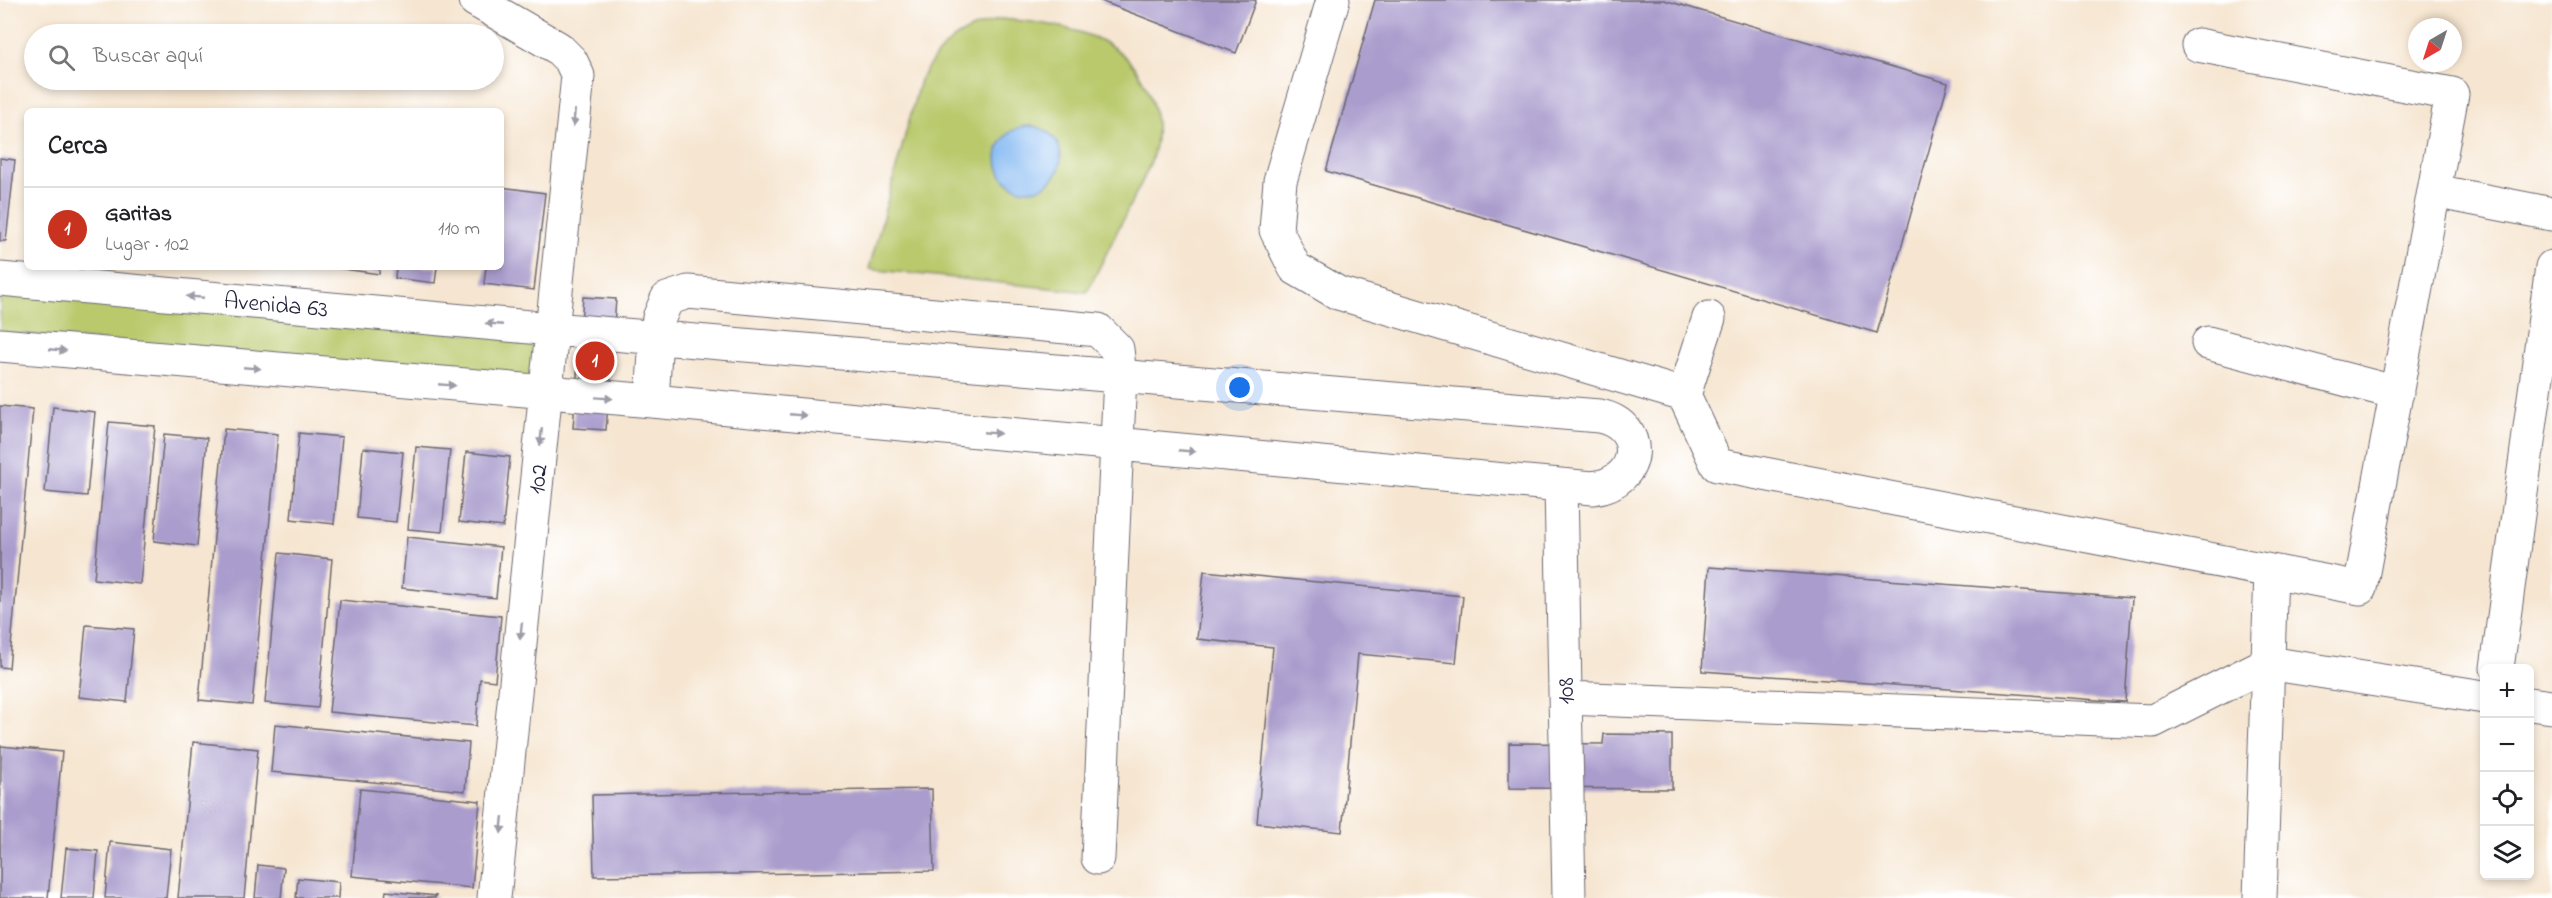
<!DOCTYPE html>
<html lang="es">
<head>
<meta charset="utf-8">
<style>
  :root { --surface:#fff; --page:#f6f6f6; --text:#202124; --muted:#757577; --line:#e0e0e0; --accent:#c8321e }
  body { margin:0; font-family:"Indie Flower",sans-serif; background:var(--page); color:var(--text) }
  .controls { position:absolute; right:18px; bottom:18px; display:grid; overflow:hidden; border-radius:9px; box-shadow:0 3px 9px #0003 }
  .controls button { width:54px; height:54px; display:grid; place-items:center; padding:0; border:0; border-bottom:2px solid var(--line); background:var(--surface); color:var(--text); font:30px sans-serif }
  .compass { position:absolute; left:2408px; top:18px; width:54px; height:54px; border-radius:50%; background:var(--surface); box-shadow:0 3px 9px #0003; rotate:219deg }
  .you { position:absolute; left:1240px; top:388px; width:21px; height:21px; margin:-15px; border:4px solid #fff; border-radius:50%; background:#1a73e8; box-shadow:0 0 0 9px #1a73e833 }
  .badge { display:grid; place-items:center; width:39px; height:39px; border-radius:50%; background:var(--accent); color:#fff; font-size:20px; font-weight:700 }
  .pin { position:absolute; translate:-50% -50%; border:3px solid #fff; box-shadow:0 2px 6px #0006 }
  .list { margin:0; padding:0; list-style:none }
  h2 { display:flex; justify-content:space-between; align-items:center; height:78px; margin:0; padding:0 24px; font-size:26px }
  h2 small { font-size:20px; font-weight:400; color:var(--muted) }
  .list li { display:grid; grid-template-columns:39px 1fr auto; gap:18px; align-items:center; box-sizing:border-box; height:84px; padding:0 24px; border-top:2px solid var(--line) }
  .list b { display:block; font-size:22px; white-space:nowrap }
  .list p { margin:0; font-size:20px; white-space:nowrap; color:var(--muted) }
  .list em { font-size:20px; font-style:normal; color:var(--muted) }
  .icon { flex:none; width:33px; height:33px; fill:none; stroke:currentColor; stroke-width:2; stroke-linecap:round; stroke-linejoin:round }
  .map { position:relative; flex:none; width:2552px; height:898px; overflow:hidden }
  .search { position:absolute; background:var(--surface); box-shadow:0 3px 9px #0003; left:24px; top:24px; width:480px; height:66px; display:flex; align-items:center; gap:15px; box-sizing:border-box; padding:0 21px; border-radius:33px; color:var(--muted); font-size:22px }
  .panel { position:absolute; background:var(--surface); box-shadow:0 3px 9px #0003; left:24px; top:108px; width:480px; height:162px; border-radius:9px }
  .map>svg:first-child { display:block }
</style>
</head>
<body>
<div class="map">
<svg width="2552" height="898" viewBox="0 0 2552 898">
  <rect width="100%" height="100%" fill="#fff"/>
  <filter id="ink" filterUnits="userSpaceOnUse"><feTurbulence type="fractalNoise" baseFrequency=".0167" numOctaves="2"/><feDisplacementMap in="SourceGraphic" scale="12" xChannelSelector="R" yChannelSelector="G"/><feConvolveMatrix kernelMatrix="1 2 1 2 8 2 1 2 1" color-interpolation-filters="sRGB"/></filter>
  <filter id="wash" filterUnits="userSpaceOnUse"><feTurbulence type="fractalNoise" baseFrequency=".008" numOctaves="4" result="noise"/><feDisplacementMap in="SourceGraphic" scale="24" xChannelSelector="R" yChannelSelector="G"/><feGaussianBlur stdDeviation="1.35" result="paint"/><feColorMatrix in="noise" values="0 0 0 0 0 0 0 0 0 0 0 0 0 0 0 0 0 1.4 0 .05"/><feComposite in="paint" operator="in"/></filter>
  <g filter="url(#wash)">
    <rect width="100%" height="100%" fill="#f6e6d1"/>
    <!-- green -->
    <path fill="#b9c96c" stroke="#6e7654" stroke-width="1.5" d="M1001,19C1033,21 1070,26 1100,40C1142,59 1165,111 1153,155C1148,173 1138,189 1130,205C1116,234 1102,263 1087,292L869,269L920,80C941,43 959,30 1001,19Z
      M0,291L538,340L536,380L0,332Z"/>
    <!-- water -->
    <path fill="#83b8f2" stroke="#526d96" stroke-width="1.5" d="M997 158a32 32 0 1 1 64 0a32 32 0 1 1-64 0Z"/>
    <g id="blocks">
      <!-- building -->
      <path fill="#aa9dcd" d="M1098,0H1256L1236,53Z
        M1375,0H1664L1948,83L1877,333L1326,171Z
        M0,158L15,160L6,241H0Z
        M501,187L545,193L534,290L484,284L486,267H501Z
        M329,267H380L379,274Z
        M396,267H437L435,283L395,278Z
        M583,297L616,299L606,430L573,428Z
        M0,406L33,409L9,668L0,667Z
        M53,407L95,412L87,496L45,492Z
        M109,422L155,426L140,584L94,579Z
        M224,429L278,434L252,705L199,700Z
        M299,433L342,437L334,524L291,519Z
        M164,434L207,438L197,546L154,541Z
        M416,447L450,450L442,532L408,529Z
        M363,448L403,452L396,522L357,518Z
        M466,452L510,457L503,527L459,522Z
        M407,537L501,547L496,598L402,588Z
        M279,553L332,559L318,708L265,703Z
        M1709,567L2132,598L2125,702L1702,671Z
        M1204,571L1463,596L1456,663L1358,654L1342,832L1257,823L1273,647L1197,639Z
        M340,600L501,616L495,681L480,679L476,726L329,712Z
        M86,625L134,629L127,702L79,697Z
        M275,724L469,743L465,791L271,772Z
        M1604,734L1672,735V789L1509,788V743L1603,744Z
        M193,742L258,749L244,898H178Z
        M1,746L62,752L48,898H0Z
        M360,789L480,801L472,888L352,876Z
        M932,789L934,871L594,876L592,795Z
        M110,842L171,849L166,898H105Z
        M66,848L98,851L94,898H61Z
        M258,865L284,868L281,898H255Z
        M298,878L339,882L338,898H296Z
        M386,891L436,896L435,898H385Z"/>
    </g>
  </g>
  <g filter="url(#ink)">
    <use href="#blocks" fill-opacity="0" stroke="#6c6770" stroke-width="1.5"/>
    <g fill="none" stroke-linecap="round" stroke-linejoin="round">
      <defs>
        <path id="minor" d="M475,0L558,48L571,61L578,76L494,898
          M1333,0L1280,181L1276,230L1295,268L1338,293L1684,395
          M2434,191L2552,214
          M0,279L552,329L1599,416C1646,425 1643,482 1593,488L652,401L0,345
          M1709,318L1684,395L1717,465L2360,588L2452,94L2198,45
          M2208,343L2397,393
          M652,401L656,337L659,318L667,299L688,292L1098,330L1117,349L1120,376L1098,858
          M1561,485L1569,898
          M2497,668L2552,267
          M1566,698L2153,721L2268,663L2484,697
          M2530,704L2552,707
          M2260,898L2271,571"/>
      </defs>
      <!-- minor casing -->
      <use href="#minor" stroke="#6c6770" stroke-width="35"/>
      <!-- minor -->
      <use href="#minor" stroke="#fff" stroke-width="33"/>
    </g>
    <!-- one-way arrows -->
    <defs><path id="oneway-solid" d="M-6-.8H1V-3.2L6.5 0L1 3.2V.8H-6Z" transform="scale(1.5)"/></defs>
    <g fill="#9c9ca7">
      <use href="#oneway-solid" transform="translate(574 118) rotate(96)"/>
      <use href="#oneway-solid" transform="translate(195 297) rotate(-175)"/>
      <use href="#oneway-solid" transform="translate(494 324) rotate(-175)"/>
      <use href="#oneway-solid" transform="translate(58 350) rotate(5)"/>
      <use href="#oneway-solid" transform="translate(252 368) rotate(5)"/>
      <use href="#oneway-solid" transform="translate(447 385) rotate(5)"/>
      <use href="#oneway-solid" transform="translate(604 398) rotate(4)"/>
      <use href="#oneway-solid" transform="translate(798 415) rotate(5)"/>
      <use href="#oneway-solid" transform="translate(992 433) rotate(5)"/>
      <use href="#oneway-solid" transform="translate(541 437) rotate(96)"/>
      <use href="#oneway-solid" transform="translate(1187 451) rotate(5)"/>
      <use href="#oneway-solid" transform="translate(521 631) rotate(96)"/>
      <use href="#oneway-solid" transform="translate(502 825) rotate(96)"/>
    </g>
  </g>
  <g text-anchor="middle" stroke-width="5" stroke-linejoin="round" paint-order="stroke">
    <!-- street labels -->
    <g font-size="24" fill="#22223b" stroke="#fff">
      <text transform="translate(276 304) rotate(5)" y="8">Avenida 63</text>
      <text transform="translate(537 479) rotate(-84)" y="8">102</text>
      <text transform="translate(1565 691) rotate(-91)" y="8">108</text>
    </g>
  </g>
</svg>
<div class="controls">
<button>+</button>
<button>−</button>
<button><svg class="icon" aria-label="locate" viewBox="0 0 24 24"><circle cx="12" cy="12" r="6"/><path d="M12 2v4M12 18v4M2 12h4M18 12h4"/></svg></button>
<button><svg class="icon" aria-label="layers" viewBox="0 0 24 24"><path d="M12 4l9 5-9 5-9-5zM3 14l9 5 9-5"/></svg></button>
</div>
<svg class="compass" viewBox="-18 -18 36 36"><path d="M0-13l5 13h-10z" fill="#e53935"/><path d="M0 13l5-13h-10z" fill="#757577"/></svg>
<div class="you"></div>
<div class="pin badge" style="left:595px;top:361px">1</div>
<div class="search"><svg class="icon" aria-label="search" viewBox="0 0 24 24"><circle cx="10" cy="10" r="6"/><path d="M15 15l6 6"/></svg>Buscar aquí</div>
<section class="panel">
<h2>Cerca<small></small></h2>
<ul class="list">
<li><span class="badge">1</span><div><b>Garitas</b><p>Lugar · 102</p></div><em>110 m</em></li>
</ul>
</section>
</div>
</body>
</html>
